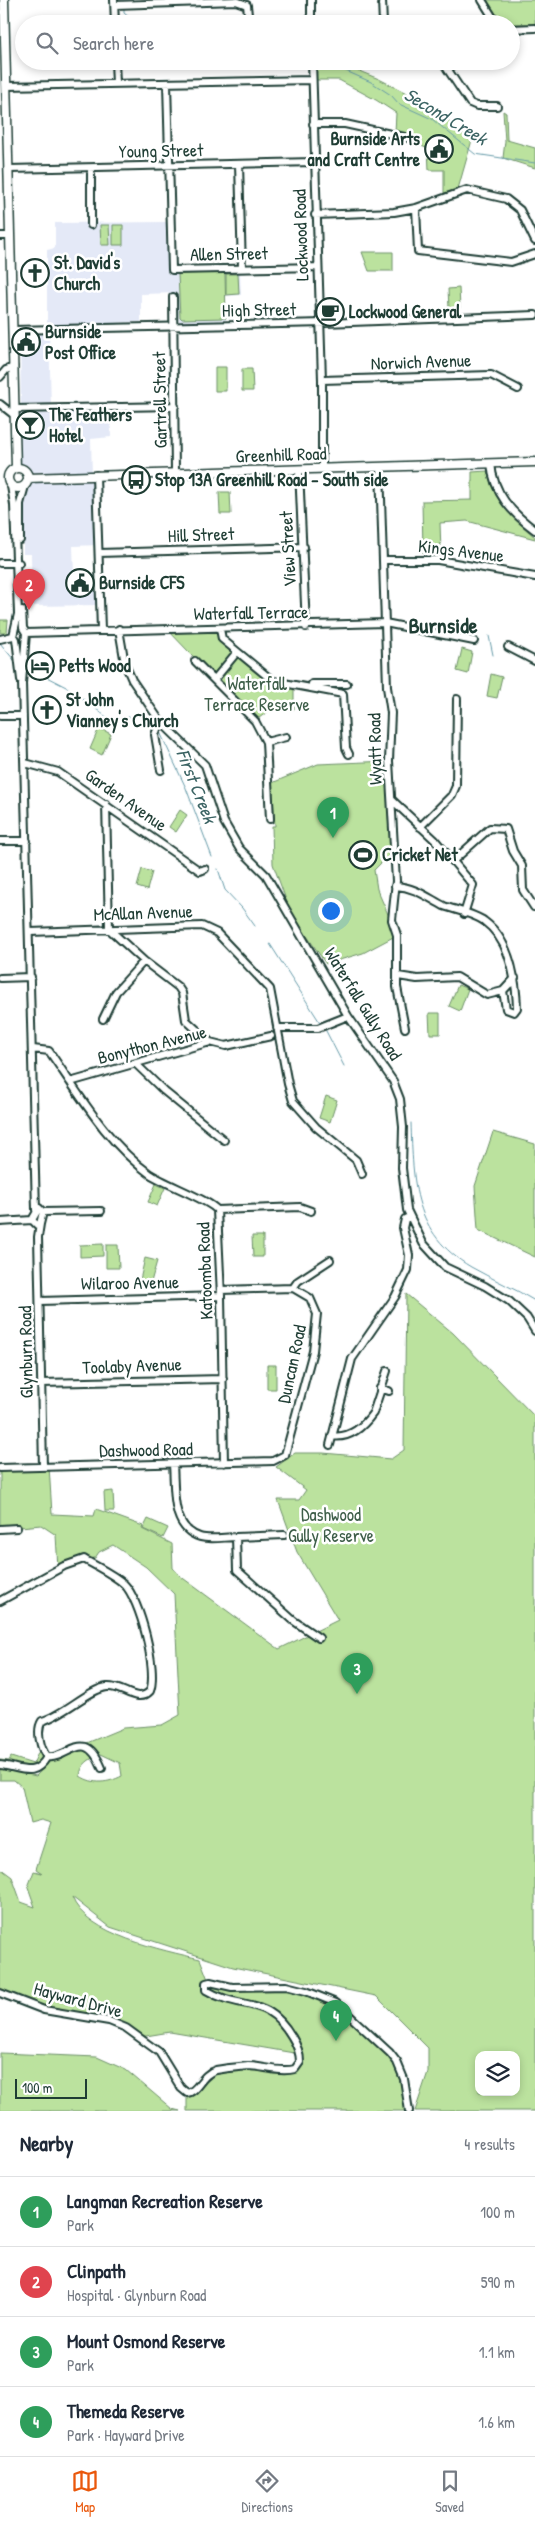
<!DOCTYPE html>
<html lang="en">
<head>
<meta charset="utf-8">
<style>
  :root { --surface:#fff; --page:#f2f2f3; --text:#1f2937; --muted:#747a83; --line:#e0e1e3; --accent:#ea580c }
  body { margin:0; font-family:"Patrick Hand",sans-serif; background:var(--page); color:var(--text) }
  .controls { position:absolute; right:15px; bottom:15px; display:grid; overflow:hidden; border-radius:10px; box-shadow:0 2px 8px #0003 }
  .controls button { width:45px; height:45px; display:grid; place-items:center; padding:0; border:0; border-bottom:1px solid var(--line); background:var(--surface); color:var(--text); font:25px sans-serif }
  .scale { position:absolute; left:15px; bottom:12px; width:72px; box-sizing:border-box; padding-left:5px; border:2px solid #1f3d34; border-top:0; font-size:14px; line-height:18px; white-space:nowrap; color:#1f3d34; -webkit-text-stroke:4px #fff; paint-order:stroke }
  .you { position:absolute; left:330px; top:910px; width:18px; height:18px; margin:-12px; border:4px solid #fff; border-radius:50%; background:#1a73e8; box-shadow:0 0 0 8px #1a73e833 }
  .badge { display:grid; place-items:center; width:32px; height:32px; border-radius:50%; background:var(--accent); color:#fff; font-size:16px; font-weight:700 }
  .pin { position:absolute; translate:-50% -41px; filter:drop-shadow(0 1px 2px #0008) }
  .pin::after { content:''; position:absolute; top:26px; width:18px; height:15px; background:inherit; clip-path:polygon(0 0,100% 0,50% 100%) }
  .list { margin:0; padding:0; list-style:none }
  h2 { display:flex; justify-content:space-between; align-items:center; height:65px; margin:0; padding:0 20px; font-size:21px }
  h2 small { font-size:16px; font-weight:400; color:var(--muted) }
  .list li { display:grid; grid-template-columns:32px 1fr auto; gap:15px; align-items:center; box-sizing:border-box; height:70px; padding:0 20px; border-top:1px solid var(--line) }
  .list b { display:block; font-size:19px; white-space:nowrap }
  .list p { margin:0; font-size:16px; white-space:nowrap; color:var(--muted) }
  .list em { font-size:16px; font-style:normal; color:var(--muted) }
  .icon { flex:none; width:28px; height:28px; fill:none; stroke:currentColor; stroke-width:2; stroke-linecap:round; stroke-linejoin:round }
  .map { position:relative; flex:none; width:535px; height:2111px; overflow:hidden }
  .search { position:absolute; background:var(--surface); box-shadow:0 2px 8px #0003; left:15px; right:15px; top:15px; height:55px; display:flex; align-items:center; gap:12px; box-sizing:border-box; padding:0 18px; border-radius:28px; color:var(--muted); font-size:19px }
  .sheet { height:345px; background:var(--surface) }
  nav { display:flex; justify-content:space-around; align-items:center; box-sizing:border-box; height:70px; border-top:1px solid var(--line); background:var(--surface); font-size:14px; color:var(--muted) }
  nav a { display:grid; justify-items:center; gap:2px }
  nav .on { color:var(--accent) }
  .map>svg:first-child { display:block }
</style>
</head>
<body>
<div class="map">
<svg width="535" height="2111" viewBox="0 0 535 2111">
  <rect width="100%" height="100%" fill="#fff"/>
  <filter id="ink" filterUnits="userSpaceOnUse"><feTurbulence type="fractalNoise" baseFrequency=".02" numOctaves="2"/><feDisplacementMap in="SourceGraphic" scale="10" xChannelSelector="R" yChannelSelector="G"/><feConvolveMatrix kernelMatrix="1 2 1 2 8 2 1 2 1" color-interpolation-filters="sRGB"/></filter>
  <g filter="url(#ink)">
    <!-- built -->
    <path fill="#e4e9f7" d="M167,222L168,274L240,272L241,295L226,296V320L179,322L177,293L141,294V322L47,325V250L55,248V223Z
      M20,329L49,330L51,408L110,407L111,437L91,439L92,475H96L99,545L73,546L74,575H100V605L32,606L31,554H23V506L28,478L23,470L16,468L21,407Z"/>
    <!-- green -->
    <path fill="#bbe29e" stroke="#6d9069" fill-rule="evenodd" d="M484,0H535V24H499Z
      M315,61H334L379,79L442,111L454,128L472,140L458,189L444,193V170H429L428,149L413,142L414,136L395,132L396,113L376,100L339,80H316Z
      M503,111L506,113L507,140L535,148V168L503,158L505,141Z
      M100,225H109L110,245H101Z
      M113,225H123V245H113Z
      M362,252H393V271H369Z
      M225,273L226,318L182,319L180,317L178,274Z
      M226,274H238L239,294L226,295Z
      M459,288L460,308H449L448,289Z
      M215,367H226V391H215Z
      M242,369H252L253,391H242Z
      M487,471C497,506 508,514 535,537V539L467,521L440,523L441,552L423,553L422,501L472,500V472Z
      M219,492H230L231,514H220Z
      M0,620H8L7,633H0Z
      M167,629H220L222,639L273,681L294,685V709L270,710L255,721Z
      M462,649L472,652L468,674L457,671Z
      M491,674L502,677L497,698L487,696Z
      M99,728L111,734L102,755L90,749Z
      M389,761L394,850L374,870L377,889L397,935L363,953L326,964L290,911L273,864L272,826H275L272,783L318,764Z
      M180,810L187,815L176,832L169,827Z
      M142,869L152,872L147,890L137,887Z
      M458,985L468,989L460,1011L449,1006Z
      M429,1013H440V1034H430Z
      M326,1096L337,1100L330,1122L319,1118Z
      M493,1132L535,1144V1257L478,1230L475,1186Z
      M156,1184L165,1188L157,1206L148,1202Z
      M252,1236H263V1257H253Z
      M103,1244V1256L80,1257V1245Z
      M106,1245H118L119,1268H106Z
      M145,1258L157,1261L151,1282L140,1280Z
      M406,1294L453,1333L535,1417V2111H415L428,2072V2048L376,1996L233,1967L110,1927L72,1897C86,1935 163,1950 200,1959L209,1982L224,1986L268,1985L326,1997L397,2062L409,2111H187V2093L206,2074L248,2066L295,2068L300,2054L170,2032L140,2037L126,2028L77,2017L0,1993V1868L12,1877L21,1902L35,1907L28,1887L34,1871L42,1873L36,1869L51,1823L41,1820L30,1823L22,1787L14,1780H0V1768L36,1776L50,1761L76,1748L95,1755V1757C86,1761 81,1766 80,1776C94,1785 108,1783 122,1776L120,1763L82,1745L123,1728L162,1725L180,1715L174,1594L146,1567L113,1545L99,1552L95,1558L84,1559L58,1569L56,1535L41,1525L0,1529V1468L49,1466L52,1514L94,1516L96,1509L143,1526L142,1529L172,1544L173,1568L180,1576L279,1649L338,1620L297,1552L278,1500H299L306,1490L276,1467L295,1453H323L391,1459L404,1450ZM479,2055H516V2092H479Z
      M267,1365H276V1389H267Z
      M113,1491L114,1511H105L104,1492Z
      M148,1519L168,1528L163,1538L143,1529Z
      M39,1751L44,1759L31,1770L0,1763V1760L9,1761L11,1757L33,1764Z
      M0,2053L97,2057L126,2070L172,2109L180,2111H0Z"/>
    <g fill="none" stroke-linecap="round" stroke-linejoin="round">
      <!-- stream -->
      <path stroke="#659aa8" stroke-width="1" d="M124,8V13L137,24
        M323,61L371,82L391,95L399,104L432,119L475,154L535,163
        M489,636L493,655
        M0,643L14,660
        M29,668L70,689L113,722L144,712L155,725
        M159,730L186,788L212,857
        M218,869L225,890L242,908L255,926
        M270,944L321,1024
        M325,1029L344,1066
        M411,1123C413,1183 413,1233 471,1267C492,1279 514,1288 535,1301"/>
      <defs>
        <path id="minor" d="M114,0L115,24
          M311,0V24
          M382,0L383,24
          M482,0L497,24
          M115,5L236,1L247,5L248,15
          M511,29L535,28
          M115,61L116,84
          M312,61L322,380V469
          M442,61L470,103L477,106H497
          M448,69L459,61
          M167,83L172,270L317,267
          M6,86L312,80
          M313,124H345L409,138
          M239,164L242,268
          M91,168V225
          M9,169L314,162
          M416,208L418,251L511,262L535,254
          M315,215L394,212L416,208L467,190L506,199L520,210L535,241
          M0,236H10
          M173,297L175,472
          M13,330L325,323L535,315
          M0,377L6,370L14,367
          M322,380L491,375L518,389
          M0,404L14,415
          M14,409L175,406
          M491,463C493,493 512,513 535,530
          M380,467L387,687L391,713L389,761L396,881L392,920L397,935V987L405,1028
          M299,469L306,627
          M96,475L101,630
          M11,486L14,505L18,614L13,636
          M20,540V504L25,486
          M99,553L304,547
          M383,560H438L535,577
          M0,563H19
          M22,610L23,628L26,633
          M119,629L125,664L132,680L160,721L205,765L224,822L239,848L266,875L348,1016L393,1081L400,1099L403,1127L402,1168L407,1210L423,1243L445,1267L485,1286L509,1301L527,1318L535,1331
          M220,629L222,639L273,681L343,694L346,748L349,754
          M26,633L22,683L36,1210
          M26,633L385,623L474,641
          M0,639L13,636
          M16,639L21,680
          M508,647L535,661
          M237,652L214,680L255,721L266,742L270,819
          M195,661L214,680
          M312,684H347
          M0,716H23
          M160,721L155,735L161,770
          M266,742L286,737
          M25,763L58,772L200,871L205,869
          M392,800L435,840L473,885L464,914
          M106,804L109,929L144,961L178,987L182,993L186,1020L210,1042
          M420,827L452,795L456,786L457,699
          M0,841H27
          M453,861L490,828L506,829L513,851L522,866L523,890L534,907
          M395,886C415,887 427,897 444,906C455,910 475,914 484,921C510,940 516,978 517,1008L514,1012L506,1009L503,991
          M30,932L202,926L217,933L270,989L288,1084L293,1101L316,1127L356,1160L362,1174
          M398,976L417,979L457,977L487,995L503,991L515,978
          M0,978L31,977
          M103,1019L116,992L144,961
          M277,1028H318L348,1016
          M33,1049L49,1051C79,1094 107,1143 150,1174C165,1184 209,1200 217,1210L221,1296L224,1463
          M137,1065L164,1091L224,1140
          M70,1082L210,1042L226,1046L271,1036
          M39,1208L43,1212L40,1224L37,1225L32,1220Z
          M217,1210L300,1207L311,1211
          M43,1212L101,1211
          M0,1222L32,1220
          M40,1224L38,1237L43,1467
          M293,1288L298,1281L330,1260
          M40,1301L221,1296
          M41,1383L223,1379
          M380,1388L389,1391
          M332,1436C350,1439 363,1427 373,1413L387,1371
          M330,1445L352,1359L395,1297L408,1270L409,1255L403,1228L405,1219L409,1217
          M173,1464C175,1489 170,1528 200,1537C210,1540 225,1537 236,1537L237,1570L294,1621L319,1638
          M0,1468L273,1461L285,1455L313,1351L317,1314L310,1298L293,1288L221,1290
          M0,1529L17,1528
          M236,1537L284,1535
          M0,1601L64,1566L84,1559C97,1567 113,1574 124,1584C140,1599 158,1670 150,1691C137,1705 122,1685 107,1687C89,1689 64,1715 42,1721C36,1730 40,1748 47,1757C69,1760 84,1725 102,1768
          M0,1765C21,1767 34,1779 47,1757
          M0,1993L44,2010L109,2021L126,2028L159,2052L181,2088L187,2093C198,2092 201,2074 216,2070C226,2068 238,2067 248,2066C263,2066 279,2073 295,2069L300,2062C300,2052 297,2045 292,2037C266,1993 242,2012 206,1990V1983L210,1982L232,1987L286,1986L306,1991L336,2003L390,2053L397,2062L404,2079L409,2111"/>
        <path id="major" d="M4,0L16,468
          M8 478a10 10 0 1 1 20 0a10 10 0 1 1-20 0Z
          M28,478L535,462"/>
      </defs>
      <!-- minor casing -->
      <use href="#minor" stroke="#1f3d34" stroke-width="10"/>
      <!-- major casing -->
      <use href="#major" stroke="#1f3d34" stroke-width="11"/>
      <!-- minor -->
      <use href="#minor" stroke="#fff" stroke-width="6"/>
      <!-- major -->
      <use href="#major" stroke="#fff" stroke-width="8"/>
    </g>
  </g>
  <!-- icons -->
  <defs>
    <symbol id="civic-ring" viewBox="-11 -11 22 22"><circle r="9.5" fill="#fff" stroke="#1f3d34" stroke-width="1.5"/><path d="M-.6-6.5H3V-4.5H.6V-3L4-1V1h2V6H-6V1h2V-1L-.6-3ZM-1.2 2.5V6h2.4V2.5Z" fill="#1f3d34"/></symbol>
    <symbol id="church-ring" viewBox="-11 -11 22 22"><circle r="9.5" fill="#fff" stroke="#1f3d34" stroke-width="1.5"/><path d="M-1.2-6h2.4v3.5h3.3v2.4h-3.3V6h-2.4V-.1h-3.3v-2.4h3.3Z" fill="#1f3d34"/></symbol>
    <symbol id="cafe-ring" viewBox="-11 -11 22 22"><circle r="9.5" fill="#fff" stroke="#1f3d34" stroke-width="1.5"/><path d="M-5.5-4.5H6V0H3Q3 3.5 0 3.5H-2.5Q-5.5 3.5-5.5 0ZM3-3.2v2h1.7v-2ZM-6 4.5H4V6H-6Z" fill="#1f3d34"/></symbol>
    <symbol id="bar-ring" viewBox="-11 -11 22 22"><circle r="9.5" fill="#fff" stroke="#1f3d34" stroke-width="1.5"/><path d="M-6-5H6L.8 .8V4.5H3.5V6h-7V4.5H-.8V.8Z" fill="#1f3d34"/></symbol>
    <symbol id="bus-ring" viewBox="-11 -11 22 22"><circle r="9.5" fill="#fff" stroke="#1f3d34" stroke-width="1.5"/><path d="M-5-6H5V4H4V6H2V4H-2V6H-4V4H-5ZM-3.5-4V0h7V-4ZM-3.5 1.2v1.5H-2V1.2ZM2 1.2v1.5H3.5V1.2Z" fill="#1f3d34"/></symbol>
    <symbol id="hotel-ring" viewBox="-11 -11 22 22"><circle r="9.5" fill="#fff" stroke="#1f3d34" stroke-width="1.5"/><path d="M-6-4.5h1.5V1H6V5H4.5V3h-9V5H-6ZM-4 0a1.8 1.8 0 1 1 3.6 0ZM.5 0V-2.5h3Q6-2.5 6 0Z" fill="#1f3d34"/></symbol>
    <symbol id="stadium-ring" viewBox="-11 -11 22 22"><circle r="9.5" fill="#fff" stroke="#1f3d34" stroke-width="1.5"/><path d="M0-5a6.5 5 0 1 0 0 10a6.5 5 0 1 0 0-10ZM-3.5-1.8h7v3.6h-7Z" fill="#1f3d34"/></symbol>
  </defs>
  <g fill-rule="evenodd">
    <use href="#civic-ring" x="423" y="133" width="32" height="32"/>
    <use href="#church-ring" x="19" y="257" width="32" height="32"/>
    <use href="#cafe-ring" x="314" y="296" width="32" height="32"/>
    <use href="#civic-ring" x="10" y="326" width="32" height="32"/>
    <use href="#bar-ring" x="14" y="409" width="32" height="32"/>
    <use href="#bus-ring" x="120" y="464" width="32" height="32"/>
    <use href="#civic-ring" x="64" y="567" width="32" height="32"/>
    <use href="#hotel-ring" x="24" y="650" width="32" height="32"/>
    <use href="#church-ring" x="31" y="694" width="32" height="32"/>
    <use href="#stadium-ring" x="347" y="839" width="32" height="32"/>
  </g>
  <g text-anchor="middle" stroke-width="5" stroke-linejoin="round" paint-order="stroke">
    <!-- poi labels -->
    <g font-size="18" font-weight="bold" fill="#1f3d34" stroke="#fff" text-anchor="start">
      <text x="420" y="145" text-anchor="end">Burnside Arts<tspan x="420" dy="21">and Craft Centre</tspan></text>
      <text x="54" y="269">St. David's<tspan x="54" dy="21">Church</tspan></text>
      <text x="349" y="318">Lockwood General</text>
      <text x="45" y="338">Burnside<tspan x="45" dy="21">Post Office</tspan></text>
      <text x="49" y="421">The Feathers<tspan x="49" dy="21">Hotel</tspan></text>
      <text x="155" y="486">Stop 13A Greenhill Road - South side</text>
      <text x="99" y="589">Burnside CFS</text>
      <text x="59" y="672">Petts Wood</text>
      <text x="66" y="706">St John<tspan x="66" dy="21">Vianney's Church</tspan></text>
      <text x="382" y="861">Cricket Net</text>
    </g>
    <!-- street labels -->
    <g font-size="18" fill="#1f3d34" stroke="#fff">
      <text transform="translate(161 151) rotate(-1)" y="6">Young Street</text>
      <text transform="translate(301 235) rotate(-92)" y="6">Lockwood Road</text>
      <text transform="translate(229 254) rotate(-1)" y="6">Allen Street</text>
      <text transform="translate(259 310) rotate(-1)" y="6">High Street</text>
      <text transform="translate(421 362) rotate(-2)" y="6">Norwich Avenue</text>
      <text transform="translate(160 400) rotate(-91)" y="6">Gartrell Street</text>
      <text transform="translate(281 455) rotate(-2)" y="6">Greenhill Road</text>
      <text transform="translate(201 535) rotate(-2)" y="6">Hill Street</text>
      <text transform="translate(288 549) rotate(-93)" y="6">View Street</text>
      <text transform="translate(461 551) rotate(7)" y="6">Kings Avenue</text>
      <text transform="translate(251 613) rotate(-1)" y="6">Waterfall Terrace</text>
      <text transform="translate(375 749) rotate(-91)" y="6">Wyatt Road</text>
      <text transform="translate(126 800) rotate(35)" y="6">Garden Avenue</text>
      <text transform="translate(143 913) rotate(-2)" y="6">McAllan Avenue</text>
      <text transform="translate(363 1004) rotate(58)" y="6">Waterfall Gully Road</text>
      <text transform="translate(152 1045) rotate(-14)" y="6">Bonython Avenue</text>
      <text transform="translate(205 1271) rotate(-92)" y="6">Katoomba Road</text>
      <text transform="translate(130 1283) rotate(-1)" y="6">Wilaroo Avenue</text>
      <text transform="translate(26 1352) rotate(-91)" y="6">Glynburn Road</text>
      <text transform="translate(292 1364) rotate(-78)" y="6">Duncan Road</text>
      <text transform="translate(132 1366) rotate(-2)" y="6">Toolaby Avenue</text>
      <text transform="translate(146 1450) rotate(-1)" y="6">Dashwood Road</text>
      <text transform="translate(78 2000) rotate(15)" y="6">Hayward Drive</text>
    </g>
    <!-- park labels -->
    <g font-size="18" fill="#3e5e49" stroke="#fff">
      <text x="257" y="690">Waterfall<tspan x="257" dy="21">Terrace Reserve</tspan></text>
      <text x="331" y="1521">Dashwood<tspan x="331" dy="21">Gully Reserve</tspan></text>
    </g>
    <!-- water labels -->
    <g font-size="19" font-style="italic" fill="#3c6464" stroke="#fff">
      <text transform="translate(446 116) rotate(31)" y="7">Second Creek</text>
      <text transform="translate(197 786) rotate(68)" y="7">First Creek</text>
    </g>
    <!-- district labels -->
    <g font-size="22" font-weight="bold" fill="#1f3d34" stroke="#fff">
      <text x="443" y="633">Burnside</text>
    </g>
  </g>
</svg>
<div class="controls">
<button><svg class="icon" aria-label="layers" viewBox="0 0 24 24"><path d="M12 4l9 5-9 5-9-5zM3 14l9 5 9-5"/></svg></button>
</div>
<div class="scale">100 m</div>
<div class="you"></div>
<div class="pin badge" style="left:333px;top:838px;background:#2e9e5b">1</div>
<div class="pin badge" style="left:29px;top:610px;background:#e0444e">2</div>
<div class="pin badge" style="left:357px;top:1694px;background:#2e9e5b">3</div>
<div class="pin badge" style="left:336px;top:2041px;background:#2e9e5b">4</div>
<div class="search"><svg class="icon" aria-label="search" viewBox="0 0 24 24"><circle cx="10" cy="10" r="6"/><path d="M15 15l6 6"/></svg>Search here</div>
</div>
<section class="sheet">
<h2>Nearby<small>4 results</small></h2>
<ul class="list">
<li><span class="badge" style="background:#2e9e5b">1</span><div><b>Langman Recreation Reserve</b><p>Park</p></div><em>100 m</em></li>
<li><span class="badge" style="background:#e0444e">2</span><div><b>Clinpath</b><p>Hospital · Glynburn Road</p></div><em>590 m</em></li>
<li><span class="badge" style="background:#2e9e5b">3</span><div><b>Mount Osmond Reserve</b><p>Park</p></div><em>1.1 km</em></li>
<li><span class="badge" style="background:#2e9e5b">4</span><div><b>Themeda Reserve</b><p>Park · Hayward Drive</p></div><em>1.6 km</em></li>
</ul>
</section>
<nav>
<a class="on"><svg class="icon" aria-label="map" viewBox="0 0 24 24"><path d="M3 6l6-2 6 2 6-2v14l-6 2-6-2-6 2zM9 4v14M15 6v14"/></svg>Map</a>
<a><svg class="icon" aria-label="directions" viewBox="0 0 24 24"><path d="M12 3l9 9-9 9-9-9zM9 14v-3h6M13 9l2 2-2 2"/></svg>Directions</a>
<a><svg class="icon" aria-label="saved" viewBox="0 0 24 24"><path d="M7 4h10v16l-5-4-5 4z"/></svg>Saved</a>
</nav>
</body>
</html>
